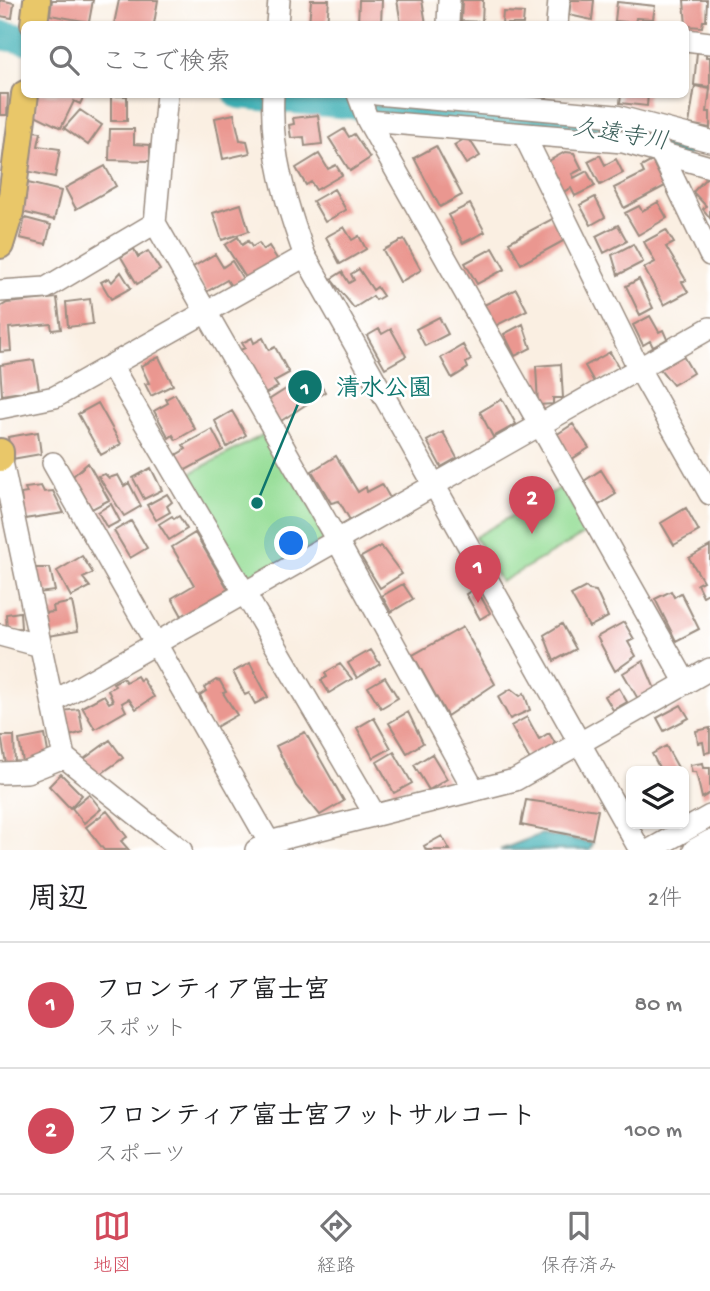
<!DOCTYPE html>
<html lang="ja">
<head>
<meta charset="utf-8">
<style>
  :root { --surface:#fff; --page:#f6f6f6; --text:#202124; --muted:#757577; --line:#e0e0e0; --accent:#d1495b }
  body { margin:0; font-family:"Gochi Hand","Klee One",sans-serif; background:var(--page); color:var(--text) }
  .controls { position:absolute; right:21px; bottom:21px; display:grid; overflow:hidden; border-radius:10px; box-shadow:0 2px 5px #0004 }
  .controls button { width:63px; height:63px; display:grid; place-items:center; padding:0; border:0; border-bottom:2px solid var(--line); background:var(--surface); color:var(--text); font:35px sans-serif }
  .you { position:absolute; left:292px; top:544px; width:24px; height:24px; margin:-18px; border:5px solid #fff; border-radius:50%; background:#1a73e8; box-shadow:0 0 0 10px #1a73e833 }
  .badge { display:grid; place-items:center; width:46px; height:46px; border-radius:50%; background:var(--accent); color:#fff; font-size:23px; font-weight:700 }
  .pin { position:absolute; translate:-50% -58px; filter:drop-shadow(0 2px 4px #0008) }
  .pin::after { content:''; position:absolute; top:37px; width:24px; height:21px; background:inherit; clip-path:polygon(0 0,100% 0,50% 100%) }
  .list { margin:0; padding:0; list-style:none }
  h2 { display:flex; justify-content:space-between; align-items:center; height:91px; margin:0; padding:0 28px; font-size:30px }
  h2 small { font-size:23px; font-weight:400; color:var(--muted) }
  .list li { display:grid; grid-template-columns:46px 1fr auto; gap:21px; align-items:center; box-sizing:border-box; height:126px; padding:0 28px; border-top:2px solid var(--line) }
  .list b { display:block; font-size:26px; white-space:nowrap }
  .list p { margin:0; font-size:23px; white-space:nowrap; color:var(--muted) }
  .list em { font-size:23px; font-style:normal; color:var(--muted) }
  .icon { flex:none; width:38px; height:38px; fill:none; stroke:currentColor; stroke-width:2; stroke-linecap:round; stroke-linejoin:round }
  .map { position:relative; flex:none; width:710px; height:850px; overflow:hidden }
  .search { position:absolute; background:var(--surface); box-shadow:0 2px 5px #0004; left:21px; right:21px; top:21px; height:77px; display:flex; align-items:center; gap:18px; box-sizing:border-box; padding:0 24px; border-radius:10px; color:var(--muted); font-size:26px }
  .sheet { height:343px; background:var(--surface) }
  nav { display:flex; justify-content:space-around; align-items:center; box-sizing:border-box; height:98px; border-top:2px solid var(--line); background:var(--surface); font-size:19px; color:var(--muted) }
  nav a { display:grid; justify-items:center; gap:4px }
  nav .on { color:var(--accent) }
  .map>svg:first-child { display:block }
</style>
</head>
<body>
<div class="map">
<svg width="710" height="850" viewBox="0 0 710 850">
  <rect width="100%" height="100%" fill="#fff"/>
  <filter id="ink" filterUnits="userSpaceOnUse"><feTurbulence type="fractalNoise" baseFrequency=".0143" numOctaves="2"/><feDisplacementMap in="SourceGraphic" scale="14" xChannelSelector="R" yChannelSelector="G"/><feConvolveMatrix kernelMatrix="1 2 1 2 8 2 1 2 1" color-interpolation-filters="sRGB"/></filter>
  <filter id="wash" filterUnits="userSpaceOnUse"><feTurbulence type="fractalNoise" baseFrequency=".00686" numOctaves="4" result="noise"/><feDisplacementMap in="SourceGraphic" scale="28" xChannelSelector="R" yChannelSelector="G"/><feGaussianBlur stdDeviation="1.57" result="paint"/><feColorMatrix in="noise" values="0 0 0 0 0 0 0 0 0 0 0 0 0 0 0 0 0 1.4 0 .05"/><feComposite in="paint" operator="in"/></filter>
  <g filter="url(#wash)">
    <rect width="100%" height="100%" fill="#faefe2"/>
    <!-- green -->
    <path fill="#97de98" stroke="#69845b" stroke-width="2" d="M268,432L325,532L323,541L250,582L189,474Z
      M562,487L588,532L501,582L475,537Z"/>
    <!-- water -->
    <path fill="#3dafb4" stroke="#3c6c69" stroke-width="2" d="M541,834L593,843L590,850H500Z"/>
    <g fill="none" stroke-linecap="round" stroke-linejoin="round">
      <!-- river -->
      <path stroke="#3dafb4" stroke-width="30" d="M0,35L24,39
        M239,94L582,125L649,135L680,143"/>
    </g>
    <g id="blocks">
      <!-- building -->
      <path fill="#ea9790" d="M0,0L14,3L12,18L0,16Z
        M52,0H93L89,22L50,15Z
        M119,0H158L154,24H114Z
        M311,0H329L327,24H309Z
        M359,0H382L381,24H358Z
        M397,0H422L426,24H401Z
        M462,0H483L482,22L461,21Z
        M571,0H594L592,20L569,15Z
        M684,0H707L706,21H703L702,27L686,26Z
        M617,2L655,6L653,19L636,18L635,23L615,21Z
        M503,12L524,13L523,24H502Z
        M697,52L706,53V57H710V87L694,85Z
        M695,86L710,89L707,112H710V128L689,124Z
        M0,94H8L7,115H0Z
        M37,94H85L80,104L74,101L61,128L35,115Z
        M621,94H648L647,106L620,103Z
        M111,96H127V121H111Z
        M80,110L102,125L88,145L64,128Z
        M234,114L240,140L247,141L250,153L223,159L215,118Z
        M318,115L322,144L305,146L304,137L291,138L289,125L294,124L293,118Z
        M110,129H134V144L150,145V161L109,160Z
        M344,129L349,137L354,134L370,158L350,171L329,138Z
        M32,131L41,132L38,146L60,149L55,177L26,171Z
        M468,137L480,156L466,164L454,145Z
        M436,146L462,195L440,207L414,158Z
        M565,152L574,153L582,169L572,174L574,178L587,171L595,186L575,196L571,188L563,192L549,161Z
        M319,154L328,169L336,165L342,175L316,190L311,182L306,185L296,168Z
        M600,155L605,165L616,159L623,173L600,185L588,161Z
        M652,161L665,186L624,208L614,188L644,173L641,167Z
        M105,166L116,186L76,209L65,188Z
        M708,176L710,177V218L703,209L706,206L693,192Z
        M28,183L61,191L54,220L22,212Z
        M334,189L346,210L325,222L313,201Z
        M595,197L605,217L591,225L580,205Z
        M658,202L667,218L638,235L625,213L639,206L642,211Z
        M241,204L249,231L222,240L213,213Z
        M470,204L485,232L463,243L448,215Z
        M25,218L51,225L46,244L20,238Z
        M554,218L565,240L521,264L509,242Z
        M618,225L627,241L604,253L596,236Z
        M344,227L352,240L359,236L366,249L340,264L326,237Z
        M666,230L674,243L666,247L686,280L682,282L688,292L664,305L644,268L655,262L644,242Z
        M238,237L242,245L248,241L252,247L259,243L263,250L269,246L279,262L248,281L225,245Z
        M404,239L421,270L400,282L383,250Z
        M633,244L643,262L618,275L612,255Z
        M493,248L505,269L477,284L465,263Z
        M134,249L138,257L148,251L160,270L137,284L121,257Z
        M215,254L223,267L232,261L243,279L231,286L227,280L206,292L193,267Z
        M359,269L373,290L377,287L383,296L376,300L373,296L354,308L331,279L342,272L349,283L354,280L351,274Z
        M121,272L131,288L111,299L101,282L109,278L112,282Z
        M639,279L653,308L640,315L626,286Z
        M516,289L527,310L495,326L484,305Z
        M57,298L61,329L52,330L51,324L9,328L11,351L0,352V307L7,303Z
        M90,299L93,324L68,327L66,302Z
        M650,316L659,332L663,330L667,339L653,347L650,341L643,345L633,325Z
        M439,317L448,334L425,346L416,329Z
        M523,324L531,348L515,356L504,334Z
        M379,329L382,334L391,329L406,356L385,368L367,336Z
        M252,338L254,343L263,338L269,350L275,347L289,373L274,381L278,387L263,395L240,350L245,348L242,343Z
        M463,345L471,360L466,363L468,368L452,378L441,358Z
        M610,352L619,368L594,382L585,366Z
        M683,356L693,373L673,385L660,369Z
        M159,357L173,385L151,396L145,384L149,383L141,366Z
        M34,360L39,389L2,395L0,365Z
        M561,364L563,398H553V404L538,405L536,366Z
        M305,377L309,384L317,380L325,392L278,423L264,403Z
        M175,394L195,429L176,440L173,435L169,438L154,411L168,403L166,399Z
        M502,399L516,424L493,437L480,412Z
        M98,403L121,444L101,455L78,414Z
        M232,411L246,435L227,447L215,421Z
        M573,424L589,448L572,459L556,435Z
        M212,429L223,450L184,471L176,455L186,449L183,445Z
        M38,432L41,454L12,459L8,437Z
        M443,432L457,458L441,467L427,441Z
        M336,456L358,492L366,487L367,492L382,484L390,498L350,520L339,501L331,503L312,471Z
        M88,463L109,500L92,509L73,476Z
        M151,468L162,490L144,499L133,478Z
        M601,470L616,494L599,505L584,481Z
        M105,474L109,478L118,475L124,486L129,483L141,506L124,516L98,476Z
        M41,486L44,492L53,491L64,513L24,519L21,494L27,493L25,488Z
        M167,494L172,502L167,506L170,512L156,520L147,505Z
        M111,504L120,521L107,528L98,512Z
        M686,508L699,531L674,545L661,523Z
        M172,516L174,519L179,516L187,529L169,540L159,524Z
        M131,521L147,548L130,558L114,531Z
        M195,533L228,589L182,616L172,598L194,585L172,547Z
        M381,546L402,574L380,588L361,557Z
        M710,546V592L703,596L697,584L703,581L689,558Z
        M82,556L93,573L83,578L90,587L71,597L57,571Z
        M35,568H50L55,591L38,593Z
        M403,584L413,599L391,612L382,596Z
        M586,587L589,590L596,591L608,617L589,627L571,595Z
        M476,588L490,613L480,619L466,594Z
        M671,591L674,597L681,593L699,629L676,641L655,599Z
        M72,602L78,631L48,636L44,613L54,612L53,606Z
        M20,612L21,628L7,629L6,614Z
        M624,622L634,639L628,642L636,656L615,671L597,637Z
        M562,624L576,649L554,661L544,635Z
        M463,627L495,684L447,716L413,655Z
        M371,650L380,664L357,678L348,663Z
        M643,661L655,689L638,699L623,673Z
        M250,663L268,697L255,704L249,693L245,695L233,672Z
        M340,664L352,679L329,693L321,680L327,677L325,673Z
        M137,676L140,681L142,678L154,697L136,709L129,699L122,703L126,711L95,729L82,707L104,695L109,703L113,701L108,690L115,686L113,683L123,678L126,682Z
        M385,677L398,698L381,708L368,687Z
        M216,680L220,681L226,692L223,693L237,715L214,728L200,695L206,691L204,688Z
        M619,688L627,702L613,710L605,696Z
        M511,689L520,696L524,693L530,710L510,719L498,697Z
        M681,705L689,718L664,731L657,718Z
        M79,709L83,732L66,737L61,711Z
        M408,712L423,743L407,753L389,723Z
        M527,717L539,739L549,733L556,745L530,760L511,726Z
        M374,718L391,748L373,758L357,728Z
        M710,728V752L705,753L703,742L698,743L696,731Z
        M305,732L344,801L320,815L296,786L276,746Z
        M45,735L49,758L23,762L19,740Z
        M1,736H14L15,764H6Z
        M110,740L123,758L98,776L84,759Z
        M666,746L680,771H661L652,754Z
        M394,752L412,783L394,793L377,762Z
        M432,754L447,779L429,790L414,765Z
        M703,763L704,768H710V793L702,798L696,772H692L690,765Z
        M61,774L82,795L70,808L49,786Z
        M89,794L101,809L84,823L72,808Z
        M526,800L598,810L592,839L521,825Z
        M107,811L127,837L121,841L129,850H104L86,827Z
        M442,836L450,850H426L424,846Z"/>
    </g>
  </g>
  <g filter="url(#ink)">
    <use href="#blocks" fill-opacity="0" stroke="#9a8c80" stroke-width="2"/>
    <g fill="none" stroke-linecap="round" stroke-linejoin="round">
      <defs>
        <path id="minor" d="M277,24L279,0
          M448,24L449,0
          M557,24L559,0
          M686,40L710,43
          M167,94L155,223L338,542L474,790
          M273,94C270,151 286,204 305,256L640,850
          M358,94L368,121L686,683
          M376,94L616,116L710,141
          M368,121L623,142L710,167
          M524,135L639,369L710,494
          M658,146L710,255
          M0,291L46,288L155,223
          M112,367L375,815
          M0,408L55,397L305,256
          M1,457L64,757L181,850
          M53,463L269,842
          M0,635L41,646
          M53,702L710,328
          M0,773L27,772L64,757
          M256,850L269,842L515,780L710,669
          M650,850L710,816
          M694,850L710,841"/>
        <path id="major" d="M34,24L37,0
          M0,245L10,212L25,94
          M0,452V458"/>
      </defs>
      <!-- minor casing -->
      <use href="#minor" stroke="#9a8c80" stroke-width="24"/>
      <!-- major casing -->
      <use href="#major" stroke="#9a8c80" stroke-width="30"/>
      <!-- minor -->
      <use href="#minor" stroke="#fff" stroke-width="21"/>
      <!-- major -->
      <use href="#major" stroke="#e9c769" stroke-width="26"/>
    </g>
  </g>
  <g text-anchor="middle" stroke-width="5" stroke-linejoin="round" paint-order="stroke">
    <!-- water labels -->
    <g font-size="24" font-style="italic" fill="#3c5f5a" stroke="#fff">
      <text transform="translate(621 133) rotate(9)" y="8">久遠寺川</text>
    </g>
  </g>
  <!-- callouts -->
  <path fill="none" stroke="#0f766e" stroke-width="2.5" d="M257 503L305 387"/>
  <g fill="#0f766e" stroke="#fff" stroke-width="2.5">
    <circle cx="257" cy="503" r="7"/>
    <circle cx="305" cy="387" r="18"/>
  </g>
  <g font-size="21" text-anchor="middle" font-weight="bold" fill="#fff">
    <text x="305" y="394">1</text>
  </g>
  <g font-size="24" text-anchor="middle" font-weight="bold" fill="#0f766e" stroke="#fff" stroke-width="5" stroke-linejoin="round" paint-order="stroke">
    <text x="384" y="395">清水公園</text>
  </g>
</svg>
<div class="controls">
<button><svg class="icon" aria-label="layers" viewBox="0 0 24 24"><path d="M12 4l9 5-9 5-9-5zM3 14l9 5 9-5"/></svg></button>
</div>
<div class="you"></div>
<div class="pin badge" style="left:478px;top:603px">1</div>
<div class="pin badge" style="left:532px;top:534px">2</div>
<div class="search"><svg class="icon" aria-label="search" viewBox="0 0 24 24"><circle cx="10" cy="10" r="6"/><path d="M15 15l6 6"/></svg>ここで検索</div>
</div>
<section class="sheet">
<h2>周辺<small>2件</small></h2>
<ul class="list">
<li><span class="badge">1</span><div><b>フロンティア富士宮</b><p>スポット</p></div><em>80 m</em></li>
<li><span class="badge">2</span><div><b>フロンティア富士宮フットサルコート</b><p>スポーツ</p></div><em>100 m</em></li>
</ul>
</section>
<nav>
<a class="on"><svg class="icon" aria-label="map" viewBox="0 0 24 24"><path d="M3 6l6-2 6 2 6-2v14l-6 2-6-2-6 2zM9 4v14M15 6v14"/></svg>地図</a>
<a><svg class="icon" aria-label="directions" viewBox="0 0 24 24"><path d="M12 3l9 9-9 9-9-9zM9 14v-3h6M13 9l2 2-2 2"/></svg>経路</a>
<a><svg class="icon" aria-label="saved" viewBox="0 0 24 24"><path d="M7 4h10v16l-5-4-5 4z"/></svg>保存済み</a>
</nav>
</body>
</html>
